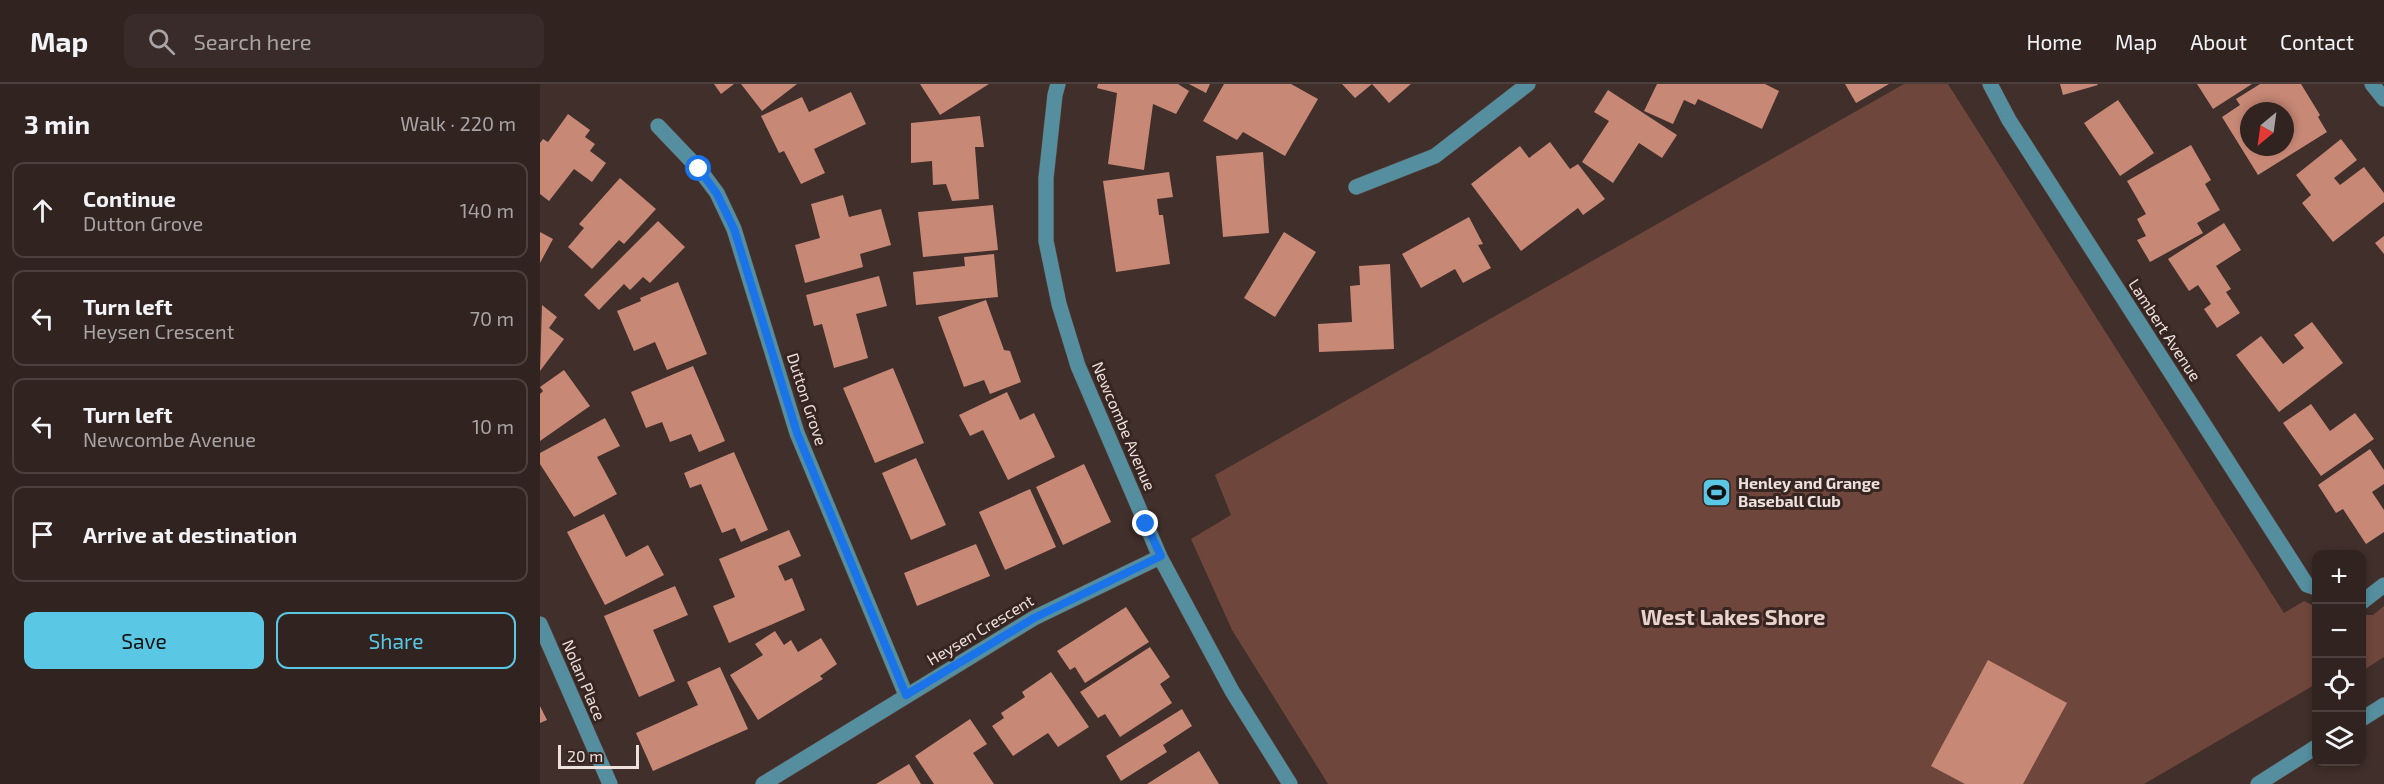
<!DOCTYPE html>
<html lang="en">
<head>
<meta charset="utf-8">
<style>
  :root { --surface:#302320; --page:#382b29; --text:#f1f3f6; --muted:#a8a4a5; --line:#4b403e; --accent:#5ac8e5 }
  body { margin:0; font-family:"Exo 2",sans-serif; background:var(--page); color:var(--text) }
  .controls { position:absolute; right:18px; bottom:18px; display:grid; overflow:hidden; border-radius:12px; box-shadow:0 3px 9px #0003 }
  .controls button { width:54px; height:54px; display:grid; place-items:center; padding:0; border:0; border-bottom:2px solid var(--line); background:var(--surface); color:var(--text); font:30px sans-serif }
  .compass { position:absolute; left:1700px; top:18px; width:54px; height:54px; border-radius:50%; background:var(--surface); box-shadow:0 3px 9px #0003; rotate:209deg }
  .scale { position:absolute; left:18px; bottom:15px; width:81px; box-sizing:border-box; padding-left:6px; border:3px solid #ede1de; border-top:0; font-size:16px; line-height:21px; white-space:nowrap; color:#ede1de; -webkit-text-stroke:4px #362520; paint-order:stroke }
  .stop { position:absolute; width:18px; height:18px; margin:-14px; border:4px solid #1a73e8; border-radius:50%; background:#fff }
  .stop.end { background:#1a73e8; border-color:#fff; box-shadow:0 2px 6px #0008 }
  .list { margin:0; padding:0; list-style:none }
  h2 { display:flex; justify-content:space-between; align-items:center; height:78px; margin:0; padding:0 24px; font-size:26px }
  h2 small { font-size:20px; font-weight:400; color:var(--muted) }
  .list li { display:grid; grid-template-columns:39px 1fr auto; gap:18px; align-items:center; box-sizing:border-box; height:96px; margin:0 12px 12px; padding:0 12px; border:2px solid var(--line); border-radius:12px }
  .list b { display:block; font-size:22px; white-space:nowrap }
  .list p { margin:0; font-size:20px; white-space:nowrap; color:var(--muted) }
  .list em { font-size:20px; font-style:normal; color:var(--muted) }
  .actions { display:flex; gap:12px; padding:18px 24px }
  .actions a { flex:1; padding:14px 0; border:2px solid var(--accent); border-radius:12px; text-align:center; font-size:21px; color:var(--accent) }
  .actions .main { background:var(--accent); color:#111 }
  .icon { flex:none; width:33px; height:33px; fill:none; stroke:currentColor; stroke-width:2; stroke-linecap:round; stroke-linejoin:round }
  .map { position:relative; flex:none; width:1844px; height:700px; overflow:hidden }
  header { display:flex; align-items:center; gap:36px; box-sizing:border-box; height:84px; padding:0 30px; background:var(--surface); border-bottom:2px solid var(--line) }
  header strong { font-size:28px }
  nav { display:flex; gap:33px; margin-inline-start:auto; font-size:21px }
  .search { width:420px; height:54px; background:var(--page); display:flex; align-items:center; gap:15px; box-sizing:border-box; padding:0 21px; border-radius:12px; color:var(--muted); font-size:22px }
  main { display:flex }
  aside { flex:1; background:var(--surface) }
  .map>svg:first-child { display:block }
</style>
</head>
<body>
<header>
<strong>Map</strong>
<div class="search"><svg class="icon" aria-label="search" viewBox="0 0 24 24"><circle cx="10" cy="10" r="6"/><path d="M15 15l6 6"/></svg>Search here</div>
<nav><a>Home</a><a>Map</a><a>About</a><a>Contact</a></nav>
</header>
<main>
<aside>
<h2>3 min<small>Walk · 220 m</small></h2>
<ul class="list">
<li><svg class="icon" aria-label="ahead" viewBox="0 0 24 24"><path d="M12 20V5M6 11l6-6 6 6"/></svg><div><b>Continue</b><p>Dutton Grove</p></div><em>140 m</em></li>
<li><svg class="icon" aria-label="left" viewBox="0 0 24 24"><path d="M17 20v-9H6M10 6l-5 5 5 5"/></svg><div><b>Turn left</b><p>Heysen Crescent</p></div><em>70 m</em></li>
<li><svg class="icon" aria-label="left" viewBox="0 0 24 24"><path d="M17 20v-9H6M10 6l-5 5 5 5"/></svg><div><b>Turn left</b><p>Newcombe Avenue</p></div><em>10 m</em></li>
<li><svg class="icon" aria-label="arrive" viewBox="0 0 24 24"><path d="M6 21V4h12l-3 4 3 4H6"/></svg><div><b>Arrive at destination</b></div></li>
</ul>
<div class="actions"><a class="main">Save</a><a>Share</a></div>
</aside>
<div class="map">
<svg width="1844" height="700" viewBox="0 0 1844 700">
  <rect width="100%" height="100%" fill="#402f2a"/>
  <!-- green -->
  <path fill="#6f463b" d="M1364,0H1408L1744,529L1764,517L1776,523V600L1604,700H788L692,546L651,455L691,431L675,391Z
    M1844,522V573L1822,587V531H1833Z"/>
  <!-- building -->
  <path fill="#c88876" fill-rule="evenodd" d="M174,0H194L181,10Z
    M201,0H257L222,27Z
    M380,0H449L400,31Z
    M558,0H638L649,7L636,30L613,20L604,86L568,80L577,9L557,4Z
    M649,0H670L666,9Z
    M684,0H751L778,15L745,72L703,48L697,56L663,37Z
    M802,0H832L815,14Z
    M832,0H871L849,19Z
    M1117,0H1225L1239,7L1222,45L1158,15L1155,21L1144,16L1133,40L1104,27Z
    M1305,0H1349L1316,19Z
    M1520,0H1557L1558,1L1523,11Z
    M1657,0H1712L1673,25Z
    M1720,0H1761L1780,31L1778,33L1787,48L1718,91L1682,33L1700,21L1696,15ZM1709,27H1745V63H1709Z
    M1068,6L1137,51L1122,74L1099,59L1073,99L1042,78L1069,37L1054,28Z
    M311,8L326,40L274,65L285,89L261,100L244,67L239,69L221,32L262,13L269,28Z
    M1578,16L1614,69L1580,92L1544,39Z
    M28,30L50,46L45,53L55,60L50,67L66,79L52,98L34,85L9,117L0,110V59L3,55L8,58Z
    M440,32L444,63H435L439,115L412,117L406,100L393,101L392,77L371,79V39Z
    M1801,55L1817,76L1794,94L1800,101L1824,83L1844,109V118L1793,158L1762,119L1771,111L1756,91Z
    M1010,58L1030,85L1038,80L1065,115L1043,131L1038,124L981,167L931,100L980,62L989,74Z
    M1651,61L1671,96L1665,100L1680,126L1657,139L1663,149L1610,178L1597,156L1606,152L1597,135L1606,130L1587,97Z
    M723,68L729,149L683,153L676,72Z
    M629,88L633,113L617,115L619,131H623L630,180L576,188L563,97Z
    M80,94L116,125L84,160L79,156L52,185L28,163L44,144L39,140Z
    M303,111L309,133L341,125L351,161L320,170L323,183L265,199L255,161L280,154L271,120Z
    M453,121L458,166L383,173L378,128Z
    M929,133L943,160L938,161L951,184L923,199L915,185L881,204L862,170Z
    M118,137L145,163L110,199L103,193L90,206L84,200L59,226L44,211Z
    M1684,139L1701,166L1676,182L1691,205L1686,208L1700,229L1677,244L1664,225L1671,220L1658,201L1649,207L1628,175Z
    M0,148L13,155L0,179Z
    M744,148L776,168L735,233L704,214Z
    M1844,152V170L1835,159Z
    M454,170L458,213L376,221L373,188L425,182L424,173Z
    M850,180L854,265L779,268L778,240L812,238L810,202L820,201L819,182Z
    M339,192L347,222L316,230L328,274L294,284L282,240L274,242L266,211Z
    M138,198L167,270L127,286L115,258L94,267L77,227L101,217L100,214Z
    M446,216L464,266L470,267L481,298L450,310L444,296L424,303L398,233Z
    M2,221L17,233L9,244L24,255L0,287Z
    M1772,238L1803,279L1739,328L1696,271L1721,252L1743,280L1764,264L1754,251Z
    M153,282L185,357L159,368L151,350L130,358L122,338L106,344L91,308Z
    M353,284L384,359L335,379L303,304Z
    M24,286L50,322L0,357V310L3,307L0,303Z
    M467,308L480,336L494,329L515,373L468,396L443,346L430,352L419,331Z
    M1771,320L1790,347L1815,329L1834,355L1781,392L1743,339Z
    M65,334L80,362L57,373L77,410L34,433L0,380V369Z
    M1830,365L1844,386V400L1832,408L1844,426V448L1826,460L1803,425L1796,429L1778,401Z
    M194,368L228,446L201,458L195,444L182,449L161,400L150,404L144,389Z
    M376,374L406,441L371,456L342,389Z
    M544,380L571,438L523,461L496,403Z
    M490,405L516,463L465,486L439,428Z
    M64,430L86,473L108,461L124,491L65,521L27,448Z
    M249,446L261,472L238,482L245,497L252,494L265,526L189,559L173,522L195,513L179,475Z
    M436,460L450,492L377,522L364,489Z
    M135,502L148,531L113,546L135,597L99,613L64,532Z
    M586,523L609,558L545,599L535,583L530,586L517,567Z
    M235,547L244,561L251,556L258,568L281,554L297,580L280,592L283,595L218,636L190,591L223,571L215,560Z
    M610,563L630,593L620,600L632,619L580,653L565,630L558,634L540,608Z
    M1448,576L1527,619L1483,700H1425L1391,682Z
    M180,583L208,645L113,687L96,649L158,621L147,598Z
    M511,588L549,643L518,663L508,649L473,672L452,642L464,634L461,629L485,613L482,608Z
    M0,622L7,636L0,639Z
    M642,625L652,642L623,661L627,668L581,697L566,672Z
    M430,635L447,660L433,669L454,700H394L375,672Z
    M659,667L679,700H607Z
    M369,680L381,700H336Z"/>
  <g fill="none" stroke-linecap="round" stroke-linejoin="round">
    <defs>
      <path id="minor" d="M518,0L515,11L506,94V157L519,220L538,282L620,473L692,607L750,700
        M1450,0L1469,36L1767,501L1776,504
        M1832,0L1844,15
        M118,42L159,85L177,109L194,145L257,349L366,611
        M816,103L895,72L988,0
        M1822,518L1844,501
        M0,540L70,700
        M1822,635L1844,621
        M223,700L494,534L620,473
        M1718,700L1776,663"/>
    </defs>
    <!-- minor casing -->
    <use href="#minor" stroke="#5c4b47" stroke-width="16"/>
    <!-- minor -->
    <use href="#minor" stroke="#558f9f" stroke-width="15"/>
  </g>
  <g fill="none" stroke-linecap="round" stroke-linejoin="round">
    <!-- route -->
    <path stroke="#1a73e8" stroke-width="8" d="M159,85L177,110L194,145L257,349L366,611L494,534L621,472L606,440"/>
  </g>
  <!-- icons -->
  <defs>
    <symbol id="stadium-square" viewBox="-11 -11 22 22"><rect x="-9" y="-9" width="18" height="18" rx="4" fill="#5ac8e5" stroke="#362520"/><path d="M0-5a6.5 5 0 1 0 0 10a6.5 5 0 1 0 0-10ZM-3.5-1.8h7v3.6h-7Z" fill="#111"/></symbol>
  </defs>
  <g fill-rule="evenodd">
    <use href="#stadium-square" x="1160" y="392" width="33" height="33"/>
  </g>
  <g text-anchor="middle" stroke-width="6" stroke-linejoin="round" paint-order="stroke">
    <!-- street labels -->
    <g font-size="16" fill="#ede1de" stroke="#362520">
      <text transform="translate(1625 246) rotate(57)" y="6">Lambert Avenue</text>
      <text transform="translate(267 315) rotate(72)" y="6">Dutton Grove</text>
      <text transform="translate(584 342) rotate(67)" y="6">Newcombe Avenue</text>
      <text transform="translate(440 546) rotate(-31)" y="6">Heysen Crescent</text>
      <text transform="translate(44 596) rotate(67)" y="6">Nolan Place</text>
    </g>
    <!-- poi labels -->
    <g font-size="16" font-weight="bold" fill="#ede1de" stroke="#362520" text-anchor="start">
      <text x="1198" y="405">Henley and Grange<tspan x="1198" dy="18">Baseball Club</tspan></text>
    </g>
    <!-- district labels -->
    <g font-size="22" font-weight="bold" fill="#ead3cc" stroke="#362520">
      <text x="1193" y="541">West Lakes Shore</text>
    </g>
  </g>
</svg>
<div class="controls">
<button>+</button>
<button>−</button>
<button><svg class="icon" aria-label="locate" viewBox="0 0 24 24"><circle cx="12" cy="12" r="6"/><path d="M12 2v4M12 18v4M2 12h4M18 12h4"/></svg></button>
<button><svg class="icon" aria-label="layers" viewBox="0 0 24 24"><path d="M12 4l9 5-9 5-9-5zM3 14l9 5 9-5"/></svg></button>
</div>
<svg class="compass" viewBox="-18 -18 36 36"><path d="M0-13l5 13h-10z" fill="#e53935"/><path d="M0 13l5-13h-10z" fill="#a8a4a5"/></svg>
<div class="scale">20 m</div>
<div class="stop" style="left:159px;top:85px"></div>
<div class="stop end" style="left:606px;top:440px"></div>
</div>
</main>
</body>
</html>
